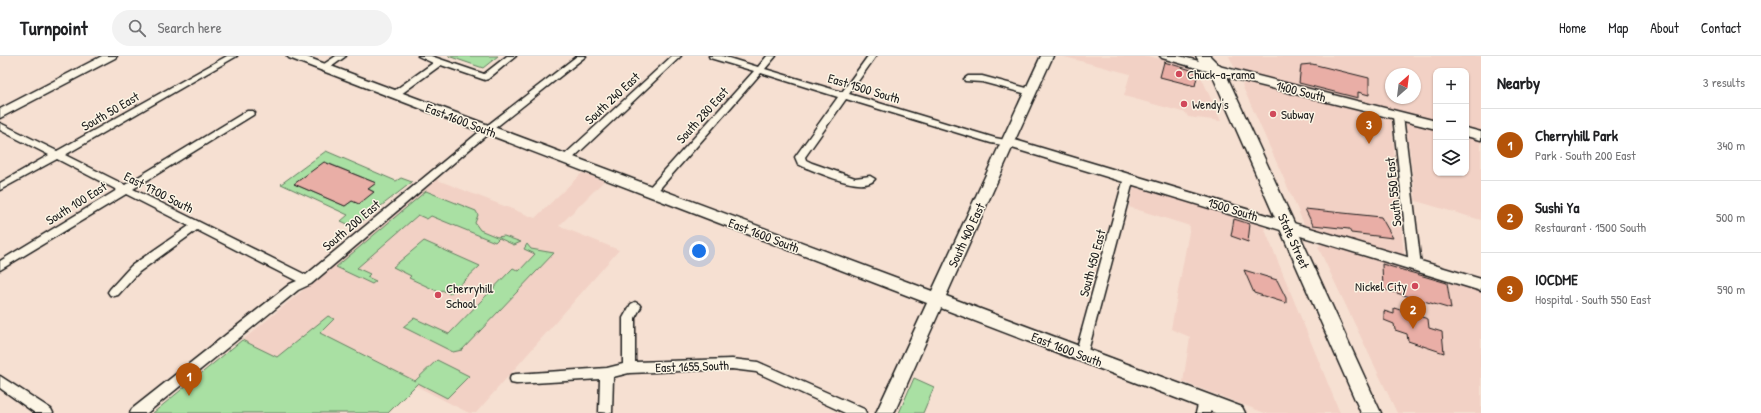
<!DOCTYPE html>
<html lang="en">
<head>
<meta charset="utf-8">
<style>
  :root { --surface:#fff; --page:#f2f2f2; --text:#202124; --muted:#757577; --line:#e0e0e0; --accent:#b45309 }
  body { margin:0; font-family:"Patrick Hand",sans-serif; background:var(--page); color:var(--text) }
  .controls { position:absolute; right:12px; top:12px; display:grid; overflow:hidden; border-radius:8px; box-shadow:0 1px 3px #0004 }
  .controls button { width:36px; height:36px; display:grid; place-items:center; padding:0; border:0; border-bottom:1px solid var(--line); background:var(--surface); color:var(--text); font:20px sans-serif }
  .compass { position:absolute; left:1385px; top:12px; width:36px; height:36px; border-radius:50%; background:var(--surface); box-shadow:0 1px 3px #0004; rotate:28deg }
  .you { position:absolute; left:699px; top:195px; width:14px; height:14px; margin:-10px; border:3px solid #fff; border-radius:50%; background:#1a73e8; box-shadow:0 0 0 6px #1a73e833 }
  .badge { display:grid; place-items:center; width:26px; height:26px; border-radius:50%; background:var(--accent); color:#fff; font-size:13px; font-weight:700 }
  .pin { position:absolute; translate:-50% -33px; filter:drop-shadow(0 1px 2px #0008) }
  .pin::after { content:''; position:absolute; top:21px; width:14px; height:12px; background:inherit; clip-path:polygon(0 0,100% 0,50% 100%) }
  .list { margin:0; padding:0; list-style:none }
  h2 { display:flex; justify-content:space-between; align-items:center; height:52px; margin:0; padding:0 16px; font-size:17px }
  h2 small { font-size:13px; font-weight:400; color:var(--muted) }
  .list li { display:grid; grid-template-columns:26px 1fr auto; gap:12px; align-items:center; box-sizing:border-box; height:72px; padding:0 16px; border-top:1px solid var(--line) }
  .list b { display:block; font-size:15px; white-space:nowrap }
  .list p { margin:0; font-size:13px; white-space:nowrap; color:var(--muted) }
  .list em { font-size:13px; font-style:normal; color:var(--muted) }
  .icon { flex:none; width:22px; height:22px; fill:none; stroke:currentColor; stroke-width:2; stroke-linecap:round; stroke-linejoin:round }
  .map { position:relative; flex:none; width:1481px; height:357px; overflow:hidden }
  header { display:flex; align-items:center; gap:24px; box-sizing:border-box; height:56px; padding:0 20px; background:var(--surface); border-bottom:1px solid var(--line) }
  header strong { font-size:19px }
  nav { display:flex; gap:22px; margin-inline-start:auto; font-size:14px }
  .search { width:280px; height:36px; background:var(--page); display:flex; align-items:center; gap:10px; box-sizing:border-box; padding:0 14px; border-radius:22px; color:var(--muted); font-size:15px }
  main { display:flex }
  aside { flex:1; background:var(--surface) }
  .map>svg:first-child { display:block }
</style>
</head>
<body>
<header>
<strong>Turnpoint</strong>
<div class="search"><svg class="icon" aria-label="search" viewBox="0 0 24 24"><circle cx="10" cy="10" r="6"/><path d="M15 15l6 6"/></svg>Search here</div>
<nav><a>Home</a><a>Map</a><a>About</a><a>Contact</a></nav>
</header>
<main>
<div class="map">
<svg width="1481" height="357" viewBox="0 0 1481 357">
  <rect width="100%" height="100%" fill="#f6e0d2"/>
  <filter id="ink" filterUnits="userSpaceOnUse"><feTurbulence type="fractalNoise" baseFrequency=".025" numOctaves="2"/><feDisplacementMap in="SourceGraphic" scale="8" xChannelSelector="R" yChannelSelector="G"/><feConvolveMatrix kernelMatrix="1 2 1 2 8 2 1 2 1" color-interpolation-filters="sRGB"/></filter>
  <g filter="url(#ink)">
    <!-- built -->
    <path fill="#f2d1c5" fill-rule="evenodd" d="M1061,0H1149L1195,12L1198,14L1221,65L1188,61L1186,57L1124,40L1130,18Z
      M1229,0H1481V76L1466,72V15H1436V65L1242,17L1235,13ZM1391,18H1415V42H1391Z
      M1244,27L1383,60L1391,64L1404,200L1312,174L1304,168L1242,29Z
      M1413,67L1436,73V117H1466V80L1481,84V164L1416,145L1406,68Z
      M582,117L604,125L559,170L619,194L476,357H469L416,330L389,357H232L187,330L427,132L435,123L535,162Z
      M1134,130H1142L1258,165L1263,169L1340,357H1265L1183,326L1190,281L1171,273L1190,170L1129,151Z
      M1321,188H1328L1481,233V357H1397L1318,191Z"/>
    <!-- green -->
    <path fill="#a9e0a3" stroke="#627e60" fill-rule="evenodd" d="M448,0H498L483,12Z
      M326,95L396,125L401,122L412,126L354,171L341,165L348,159L281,128ZM325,106L376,127L368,133L374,136L352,145L345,150L294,128Z
      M426,135L476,155L478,159L475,167L480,174L497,181L504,180L521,186L514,189L499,182L495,186L431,160L427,163L418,159L357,212L370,218L367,221L376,225L372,228L336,211Z
      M424,185L480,210L450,238L442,234L439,236L409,222L411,220L393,211Z
      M527,188L531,193L554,197L462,294L453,296L403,271L414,262L449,278L513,212L519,215L535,198L524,193Z
      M328,260L334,263L320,277L415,325L437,304L469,320L447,342L418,327L388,357H153L242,284L277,301Z
      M914,322L934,331L923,357H899Z"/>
    <!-- building -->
    <path fill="#e9aea6" stroke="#1c1c1c" d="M1164,6L1198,16L1195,30L1160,21Z
      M1312,8L1369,22V39L1358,36V42L1299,27L1301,9Z
      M324,106L376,127L368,133L374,136L359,148L352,145L345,150L294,128Z
      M1305,153L1381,161L1393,182L1351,177L1349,173L1313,169Z
      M1234,163L1250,168L1248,186L1231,180Z
      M1382,208L1447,227L1451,253L1383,233Z
      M1244,214L1277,224L1286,242V247L1254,237Z
      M1394,252L1428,263L1429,272L1442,276L1444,297L1408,285L1407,278L1395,274L1394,268L1384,264V255L1394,258Z"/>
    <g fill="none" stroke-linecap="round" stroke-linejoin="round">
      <defs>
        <path id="street" d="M227,0H237L65,99L125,129L247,55H253L255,57L253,59L133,133L306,219L484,72L577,0H586L490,76L311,228L298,234L147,357H130L132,353L290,228L297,225L197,174L139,216L118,239L114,240L110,239L108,236L110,233L131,210L189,170L126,138L0,214V205L117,134L57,103L0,134V127L49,99L0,74V67L57,95Z
          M336,0H346L327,14H321L320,12L321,10Z
          M418,0H431L484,18L507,0H516L488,23L485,24L441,9L397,41H391L389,39L391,37L433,7Z
          M672,0H681L569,106H561L560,104L561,102Z
          M709,0H722L758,11L767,0H776L765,13L842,36L868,0H876L849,38L995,82L1011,85L1013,87L1008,90L991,87L846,43L805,101L806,104L812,107L855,122L870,120L875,123C864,138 818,116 804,111L798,108L795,101L838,41L761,17L655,138H647L646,136L647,134L754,15L710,2Z
          M968,20H982L1034,34L1036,36L1031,39L982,26L965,25L964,23Z
          M1398,57L1403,60L1421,210L1419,213H1411L1409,210L1393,60Z
          M1129,119L1134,122L1087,299L1085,303L1081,304L1077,303L1075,299L1124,122Z
          M635,246L639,248L641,251L635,262V306L732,303L758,306L864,353L866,357H845L756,316L732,313L629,317L613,321L612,357L599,356L600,323L516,328L511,327L510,323L511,319L516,318L607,312L623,308V262L631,248Z
          M0,320L51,353L53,357H35L0,332Z
          M1205,339L1210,341L1212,345L1210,357H1196L1200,341Z"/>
        <path id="secondary" d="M102,0H117L115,2L0,62V53Z
          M287,0H304L932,235L1041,0H1053L1015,84L1481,223V235L1012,92L946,240L1242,351L1245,357H1215L941,252L894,357H876L927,247L289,2Z
          M1160,0H1179L1436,65V73L1235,23L1162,2Z
          M1466,72L1481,76V84L1466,80Z"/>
        <path id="primary" d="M1196,0H1210L1224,14L1381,357H1361L1211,16L1200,7Z"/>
      </defs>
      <!-- street casing -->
      <use href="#street" stroke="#1c1c1c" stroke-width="3"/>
      <!-- secondary casing -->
      <use href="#secondary" stroke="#1c1c1c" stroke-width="3"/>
      <!-- primary casing -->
      <use href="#primary" stroke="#1c1c1c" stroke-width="3"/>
      <!-- street -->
      <use href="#street" fill="#fcf5e5" fill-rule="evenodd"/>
      <!-- secondary -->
      <use href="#secondary" fill="#fcf5e5" fill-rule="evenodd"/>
      <!-- primary -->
      <use href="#primary" fill="#fcf5e5" fill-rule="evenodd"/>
    </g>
  </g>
  <!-- markers -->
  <g fill="#d1495b" stroke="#fcf5e5" stroke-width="1.5">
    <circle cx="1179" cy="18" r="4"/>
    <circle cx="1184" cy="48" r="4"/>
    <circle cx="1273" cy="58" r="4"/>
    <circle cx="1415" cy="230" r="4"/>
    <circle cx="438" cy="239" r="4"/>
  </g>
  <g text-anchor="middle" stroke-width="3" stroke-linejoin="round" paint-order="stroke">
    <!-- poi labels -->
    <g font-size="13" fill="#1c1c1c" stroke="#fcf5e5" text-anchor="start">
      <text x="1187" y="23">Chuck-a-rama</text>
      <text x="1192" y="53">Wendy's</text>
      <text x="1281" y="63">Subway</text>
      <text x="1407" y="235" text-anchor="end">Nickel City</text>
      <text x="446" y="237">Cherryhill<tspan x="446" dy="15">School</tspan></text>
    </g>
    <!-- street labels -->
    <g font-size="13" fill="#1c1c1c" stroke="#fcf5e5">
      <text transform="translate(864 32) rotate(17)" y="5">East 1500 South</text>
      <text transform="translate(1301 35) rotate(14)" y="5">1400 South</text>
      <text transform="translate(612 42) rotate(-43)" y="5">South 240 East</text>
      <text transform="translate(110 55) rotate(-30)" y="5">South 50 East</text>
      <text transform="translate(702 59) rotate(-48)" y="5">South 280 East</text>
      <text transform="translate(461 64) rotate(21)" y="5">East 1600 South</text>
      <text transform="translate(159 136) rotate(27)" y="5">East 1700 South</text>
      <text transform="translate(1393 136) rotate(-96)" y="5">South 550 East</text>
      <text transform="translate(76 147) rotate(-32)" y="5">South 100 East</text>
      <text transform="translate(1233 153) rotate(17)" y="5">1500 South</text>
      <text transform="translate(351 169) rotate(-40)" y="5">South 200 East</text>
      <text transform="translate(764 179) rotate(21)" y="5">East 1600 South</text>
      <text transform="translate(966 179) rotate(-65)" y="5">South 400 East</text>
      <text transform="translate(1294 185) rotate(66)" y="5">State Street</text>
      <text transform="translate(1092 207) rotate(-75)" y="5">South 450 East</text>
      <text transform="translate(1067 293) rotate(21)" y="5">East 1600 South</text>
      <text transform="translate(692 310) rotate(-2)" y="5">East 1655 South</text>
    </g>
  </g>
</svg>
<div class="controls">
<button>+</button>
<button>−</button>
<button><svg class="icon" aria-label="layers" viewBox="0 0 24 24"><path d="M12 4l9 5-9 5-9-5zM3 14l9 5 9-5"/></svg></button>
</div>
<svg class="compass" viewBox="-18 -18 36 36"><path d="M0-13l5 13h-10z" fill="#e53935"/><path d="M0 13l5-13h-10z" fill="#757577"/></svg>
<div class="you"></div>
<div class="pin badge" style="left:189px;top:340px">1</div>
<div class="pin badge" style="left:1413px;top:273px">2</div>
<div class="pin badge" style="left:1369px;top:88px">3</div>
</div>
<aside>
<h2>Nearby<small>3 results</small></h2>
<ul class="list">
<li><span class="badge">1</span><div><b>Cherryhill Park</b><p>Park · South 200 East</p></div><em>340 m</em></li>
<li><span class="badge">2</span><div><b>Sushi Ya</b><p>Restaurant · 1500 South</p></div><em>500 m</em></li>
<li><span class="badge">3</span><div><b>IOCDME</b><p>Hospital · South 550 East</p></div><em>590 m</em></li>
</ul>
</aside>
</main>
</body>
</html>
